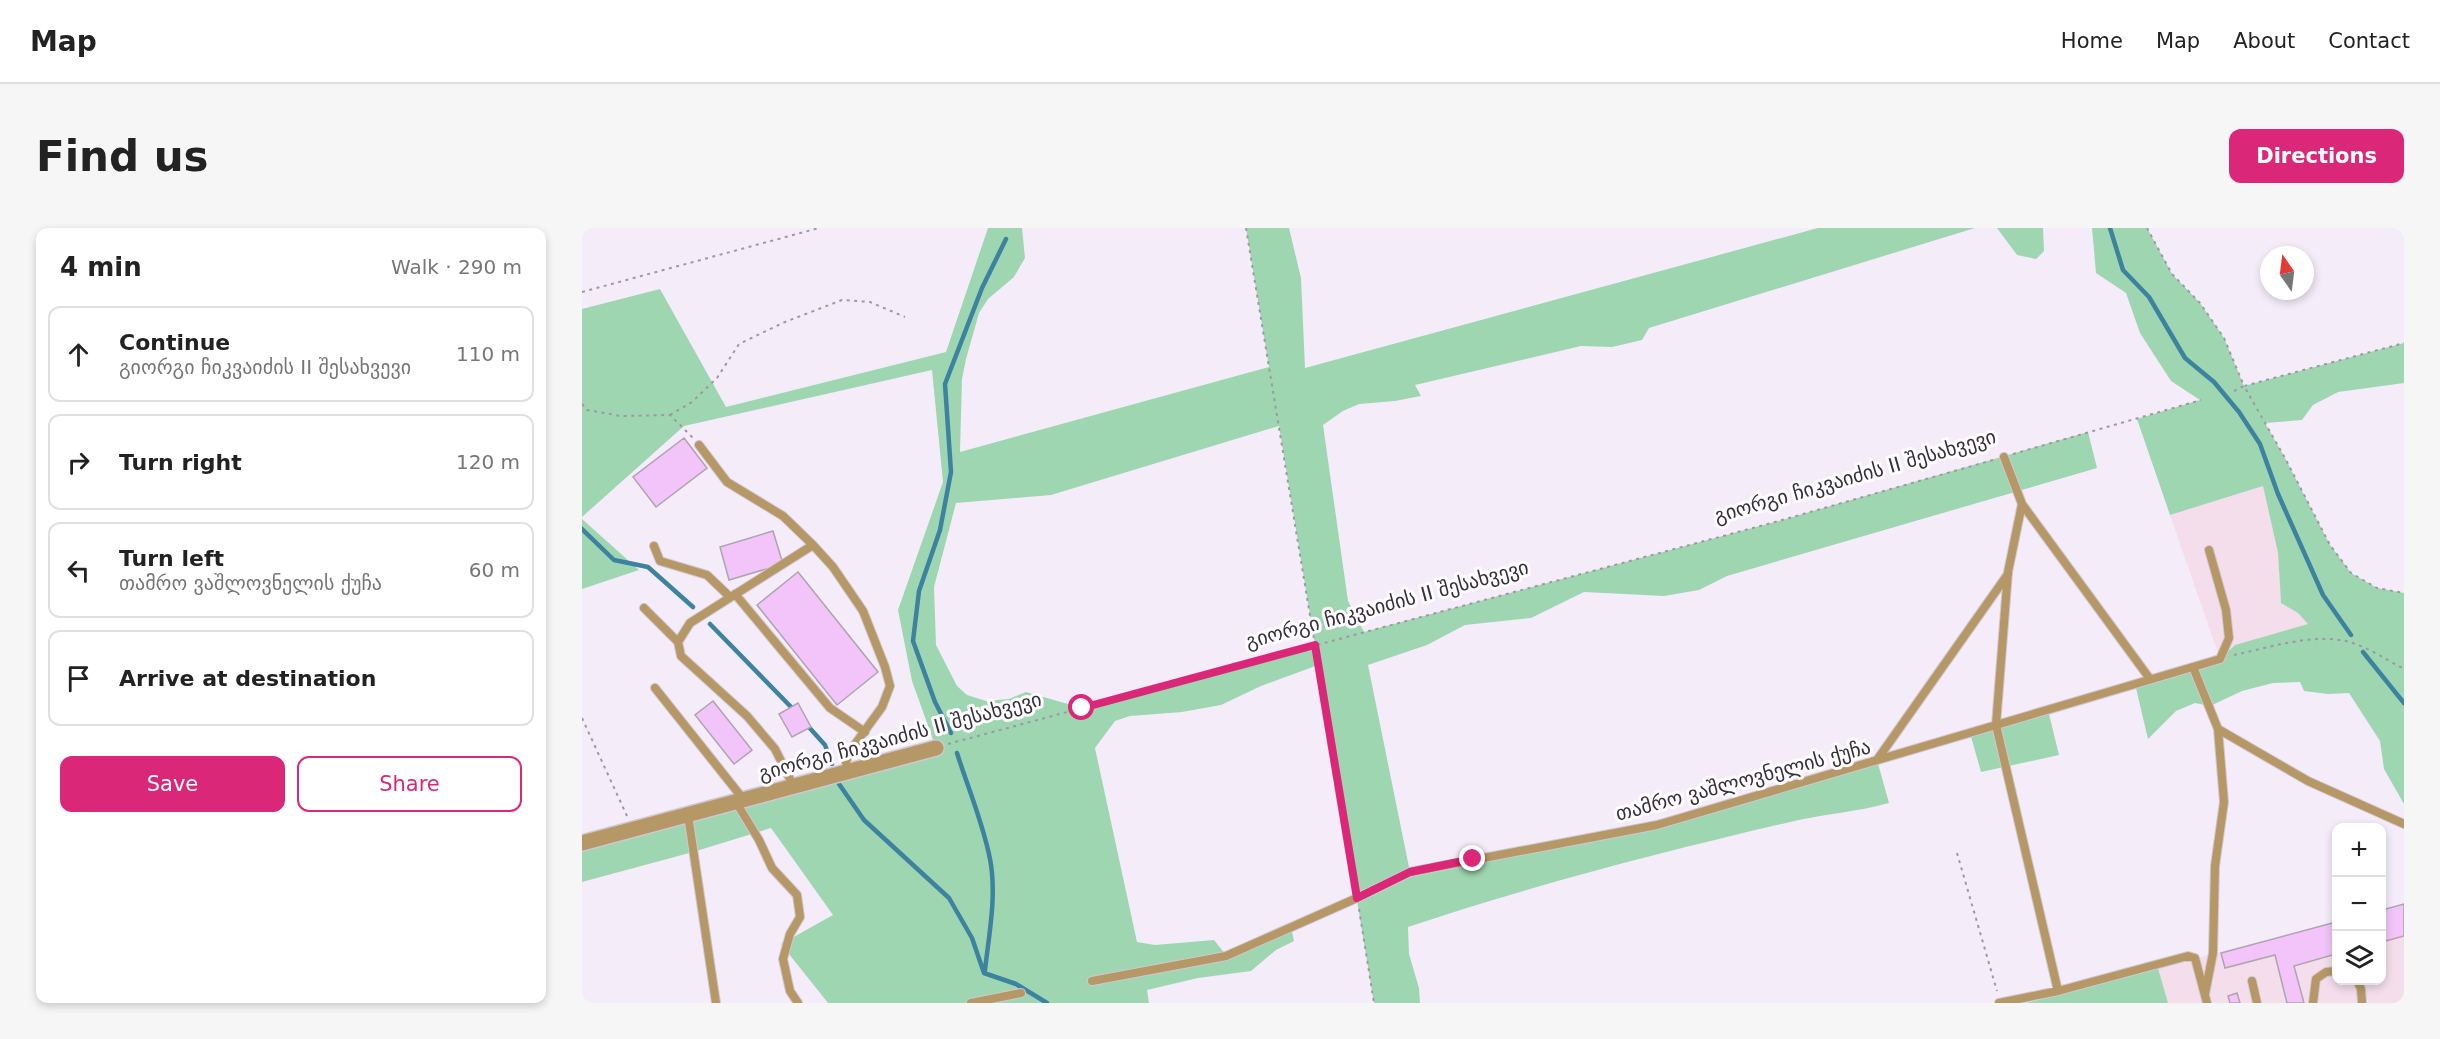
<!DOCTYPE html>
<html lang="en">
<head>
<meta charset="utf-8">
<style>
  :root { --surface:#fff; --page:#f6f6f6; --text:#222; --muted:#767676; --line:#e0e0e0; --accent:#db2777 }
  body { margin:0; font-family:"DejaVu Sans","Noto Sans Georgian",sans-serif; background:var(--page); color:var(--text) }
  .controls { position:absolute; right:18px; bottom:18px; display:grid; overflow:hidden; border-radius:12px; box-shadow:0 3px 9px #0003 }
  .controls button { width:54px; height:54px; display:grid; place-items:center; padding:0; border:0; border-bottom:2px solid var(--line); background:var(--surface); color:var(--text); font:30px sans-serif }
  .compass { position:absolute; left:1678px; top:18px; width:54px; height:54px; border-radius:50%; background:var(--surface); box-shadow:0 3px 9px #0003; rotate:346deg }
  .stop { position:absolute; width:18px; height:18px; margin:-14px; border:4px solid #db2777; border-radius:50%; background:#fff }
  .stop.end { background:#db2777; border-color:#fff; box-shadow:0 2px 6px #0008 }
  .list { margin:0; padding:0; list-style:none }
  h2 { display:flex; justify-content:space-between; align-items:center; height:78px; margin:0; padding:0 24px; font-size:26px }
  h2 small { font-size:20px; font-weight:400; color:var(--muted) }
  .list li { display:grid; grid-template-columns:39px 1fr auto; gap:18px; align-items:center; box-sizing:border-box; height:96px; margin:0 12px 12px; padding:0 12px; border:2px solid var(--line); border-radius:12px }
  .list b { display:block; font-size:22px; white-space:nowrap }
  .list p { margin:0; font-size:20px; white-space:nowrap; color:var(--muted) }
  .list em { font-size:20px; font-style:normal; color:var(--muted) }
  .actions { display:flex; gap:12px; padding:18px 24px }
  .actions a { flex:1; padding:14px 0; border:2px solid var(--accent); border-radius:12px; text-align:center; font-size:21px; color:var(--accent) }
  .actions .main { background:var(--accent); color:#fff }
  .icon { flex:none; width:33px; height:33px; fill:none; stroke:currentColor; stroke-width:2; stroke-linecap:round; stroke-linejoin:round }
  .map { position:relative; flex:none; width:1822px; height:775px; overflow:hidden; border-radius:12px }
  header { display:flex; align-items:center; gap:36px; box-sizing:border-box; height:84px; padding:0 30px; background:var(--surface); border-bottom:2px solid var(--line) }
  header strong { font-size:28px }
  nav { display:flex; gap:33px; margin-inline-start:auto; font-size:21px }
  .intro { display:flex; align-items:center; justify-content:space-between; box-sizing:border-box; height:144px; padding:0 36px }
  h1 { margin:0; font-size:42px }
  .button { padding:15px 27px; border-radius:12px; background:var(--accent); color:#fff; font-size:21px; font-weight:700 }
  main { display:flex; gap:36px; padding:0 36px }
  aside { flex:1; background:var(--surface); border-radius:12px; box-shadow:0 3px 9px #0003 }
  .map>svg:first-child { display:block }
</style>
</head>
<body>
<header>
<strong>Map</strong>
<nav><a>Home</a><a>Map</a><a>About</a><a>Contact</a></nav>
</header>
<div class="intro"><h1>Find us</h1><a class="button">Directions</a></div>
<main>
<aside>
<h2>4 min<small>Walk · 290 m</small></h2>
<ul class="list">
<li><svg class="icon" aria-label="ahead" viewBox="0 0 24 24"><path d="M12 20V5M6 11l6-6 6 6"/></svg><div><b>Continue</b><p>გიორგი ჩიკვაიძის II შესახვევი</p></div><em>110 m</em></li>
<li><svg class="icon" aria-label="right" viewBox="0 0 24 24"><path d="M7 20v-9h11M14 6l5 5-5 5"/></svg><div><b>Turn right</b></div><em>120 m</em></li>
<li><svg class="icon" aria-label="left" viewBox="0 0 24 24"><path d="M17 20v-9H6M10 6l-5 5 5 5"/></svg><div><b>Turn left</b><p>თამრო ვაშლოვნელის ქუჩა</p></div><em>60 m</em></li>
<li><svg class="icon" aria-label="arrive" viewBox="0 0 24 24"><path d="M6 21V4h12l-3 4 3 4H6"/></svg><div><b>Arrive at destination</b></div></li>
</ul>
<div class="actions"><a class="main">Save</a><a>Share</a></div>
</aside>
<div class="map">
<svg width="1822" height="775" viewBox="0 0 1822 775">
  <rect width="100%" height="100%" fill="#f5ecf9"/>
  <!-- industrial -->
  <path fill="#f4deec" d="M1681,258L1696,325L1699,375L1716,385L1727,396L1653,417L1638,431L1588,287Z
    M1822,677V775H1586L1576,740L1754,694V752H1800V683Z"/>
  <!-- green -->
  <path fill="#9fd6b2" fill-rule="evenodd" d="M406,0H440L443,30L432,49L406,71L397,85L384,131L380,151L378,224L687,139L664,0H707L719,50L723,140L1236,0H1393L1067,100L1060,112L1030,119L999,118L833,157L839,168L813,173L777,176L761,183L741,197L766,373L782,404L1193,294L1506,204L1515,240L1145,348L1117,362L1082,368L1002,364L949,390L883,397L845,417L786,437L828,644L1075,597L1295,532L1307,575C1275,584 1241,586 1208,594C1080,624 951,657 826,699L827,726L837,760L838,775H792L736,437L679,458L639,477L600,484L548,488L533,493L513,520L555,714L573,717L632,712L644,727L709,699L712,713L694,722L669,743L616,750L565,762L567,775H246L199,716L251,687L189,600L111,624L0,654V615L354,520L330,453L316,382L361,254L350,142L102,198L0,289V81L78,61L144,179L364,124ZM697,198L733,417L500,480L444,464L427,471L404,473L385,467L375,458L354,417L352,359L374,275L469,267Z
    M1415,0H1461L1462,23L1454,31L1435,27Z
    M1510,0H1565L1590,46L1618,75L1642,110L1662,158L1822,115V155L1756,164L1731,177L1720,192L1683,195L1703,230L1748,317L1769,345L1795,360L1822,365V576L1802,541L1798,513L1767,465L1746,466L1722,463L1718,454L1691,455L1660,463L1628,478L1613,475L1594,483L1566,511L1553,456L1638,431L1653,417L1726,396L1716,385L1699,375L1696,325L1681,258L1588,287L1555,191L1618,172L1589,153L1558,105L1544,65L1514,45Z
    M0,291L57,342L0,361Z
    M1466,482L1477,527L1399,544L1388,505Z
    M1576,740L1586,775H1444Z"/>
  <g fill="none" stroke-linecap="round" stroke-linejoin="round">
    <!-- stream -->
    <path stroke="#3d83a0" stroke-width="4.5" d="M1528,0L1541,42L1567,69L1603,130L1632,154L1657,184L1678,216L1696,266L1741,367L1769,407
      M0,301L32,332L66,339L111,379
      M128,396L212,482
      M1781,424L1822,475
      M225,497L243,517L250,536
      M369,505L353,474L331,413L337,363L358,302L369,244L363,156L400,60L424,11
      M375,525C386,560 401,595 408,631C415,667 407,706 403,742
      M257,556L282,592L367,670L390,710L402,745L434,756L465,775"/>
  </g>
  <!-- building -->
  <path fill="#f2c4f9" stroke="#aea4b0" stroke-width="1.5" d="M102,210L125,240L74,279L51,249Z
    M191,303L201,336L147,352L138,319Z
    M216,344L296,444L255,477L175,377Z
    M131,473L170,522L152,536L113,487Z
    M216,475L229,499L210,509L197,486Z
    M1822,676V708L1800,714V682Z
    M1754,694V726L1712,738L1722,775H1705L1693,727L1643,740L1639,725Z
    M1655,765L1658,775H1648L1646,768Z"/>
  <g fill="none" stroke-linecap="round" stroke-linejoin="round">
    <defs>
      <path id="service" d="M117,217L145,254L201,288L231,317L251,339L281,383L303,439L308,458L300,479L268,523L264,534L266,544
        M1422,229L1440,276L1568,451
        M1440,276L1426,344L1414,497L1476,763
        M72,318L78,333L125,347L148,369
        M153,366L248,480L283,504
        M62,380L96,414L99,428L165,488L193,521L212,559
        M96,414L108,395L231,317
        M1611,439L1636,501L1642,574L1633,638L1631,725L1623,766
        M73,460L162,572
        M1636,501L1726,553L1822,596
        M1295,532L1426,346
        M154,574L177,612L190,640L215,667L218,689L208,706L201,731L208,763L216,775
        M106,587L134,775
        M1775,752L1779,761L1780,775
        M510,753L644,728L775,670L828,644L1075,597L1638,431L1647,410L1644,382L1627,322
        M1670,753L1675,775
        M389,775L439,765
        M1417,775L1476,763L1606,728L1613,730L1625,775
        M1731,775L1734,751L1744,744L1754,743"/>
      <path id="minor" d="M0,615L354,520"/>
    </defs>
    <!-- service casing -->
    <use href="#service" stroke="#cfc7d2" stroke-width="10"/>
    <!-- minor casing -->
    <use href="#minor" stroke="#cfc7d2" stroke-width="18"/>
    <!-- path -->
    <path stroke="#9e98a1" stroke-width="2" stroke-dasharray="3 4.5" stroke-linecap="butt" d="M664,0L773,660
      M1565,0L1590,46L1618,75L1642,110L1662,158L1822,115
      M0,64L237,0
      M1652,163L1662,158L1703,230L1748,317L1769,345L1795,360L1822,365
      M0,176L5,182L39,188L88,187L111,210
      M88,187L110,174L135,150L157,116L203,94L260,72L288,74L323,89
      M1431,226L1619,172
      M1652,427C1686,420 1723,407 1758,412C1780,415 1803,431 1822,441
      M0,490L45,588
      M366,516L1193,294L1411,232
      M1375,625L1415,763
      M777,681L792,775"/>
    <!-- service -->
    <use href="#service" stroke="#b59866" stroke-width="8"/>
    <!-- minor -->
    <use href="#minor" stroke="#b59866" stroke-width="15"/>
  </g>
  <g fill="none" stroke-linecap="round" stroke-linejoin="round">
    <!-- route -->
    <path stroke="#db2777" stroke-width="8" d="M500,480L733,417L775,670L828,644L891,631"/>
  </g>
  <g text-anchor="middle" stroke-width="6" stroke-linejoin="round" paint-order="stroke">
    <!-- street labels -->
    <g font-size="20" fill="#353237" stroke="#fefcff">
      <text transform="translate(1273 248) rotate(-16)" y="7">გიორგი ჩიკვაიძის II შესახვევი</text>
      <text transform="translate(805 376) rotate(-15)" y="7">გიორგი ჩიკვაიძის II შესახვევი</text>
      <text transform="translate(318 508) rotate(-15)" y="7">გიორგი ჩიკვაიძის II შესახვევი</text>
      <text transform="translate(1161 552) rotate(-15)" y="7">თამრო ვაშლოვნელის ქუჩა</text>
    </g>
  </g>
</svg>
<div class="controls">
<button>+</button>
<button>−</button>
<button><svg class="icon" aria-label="layers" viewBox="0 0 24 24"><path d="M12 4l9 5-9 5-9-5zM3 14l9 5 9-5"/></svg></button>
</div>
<svg class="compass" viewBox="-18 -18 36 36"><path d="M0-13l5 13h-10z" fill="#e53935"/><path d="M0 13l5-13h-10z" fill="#767676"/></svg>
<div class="stop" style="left:500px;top:480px"></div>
<div class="stop end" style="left:891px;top:631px"></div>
</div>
</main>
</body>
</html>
